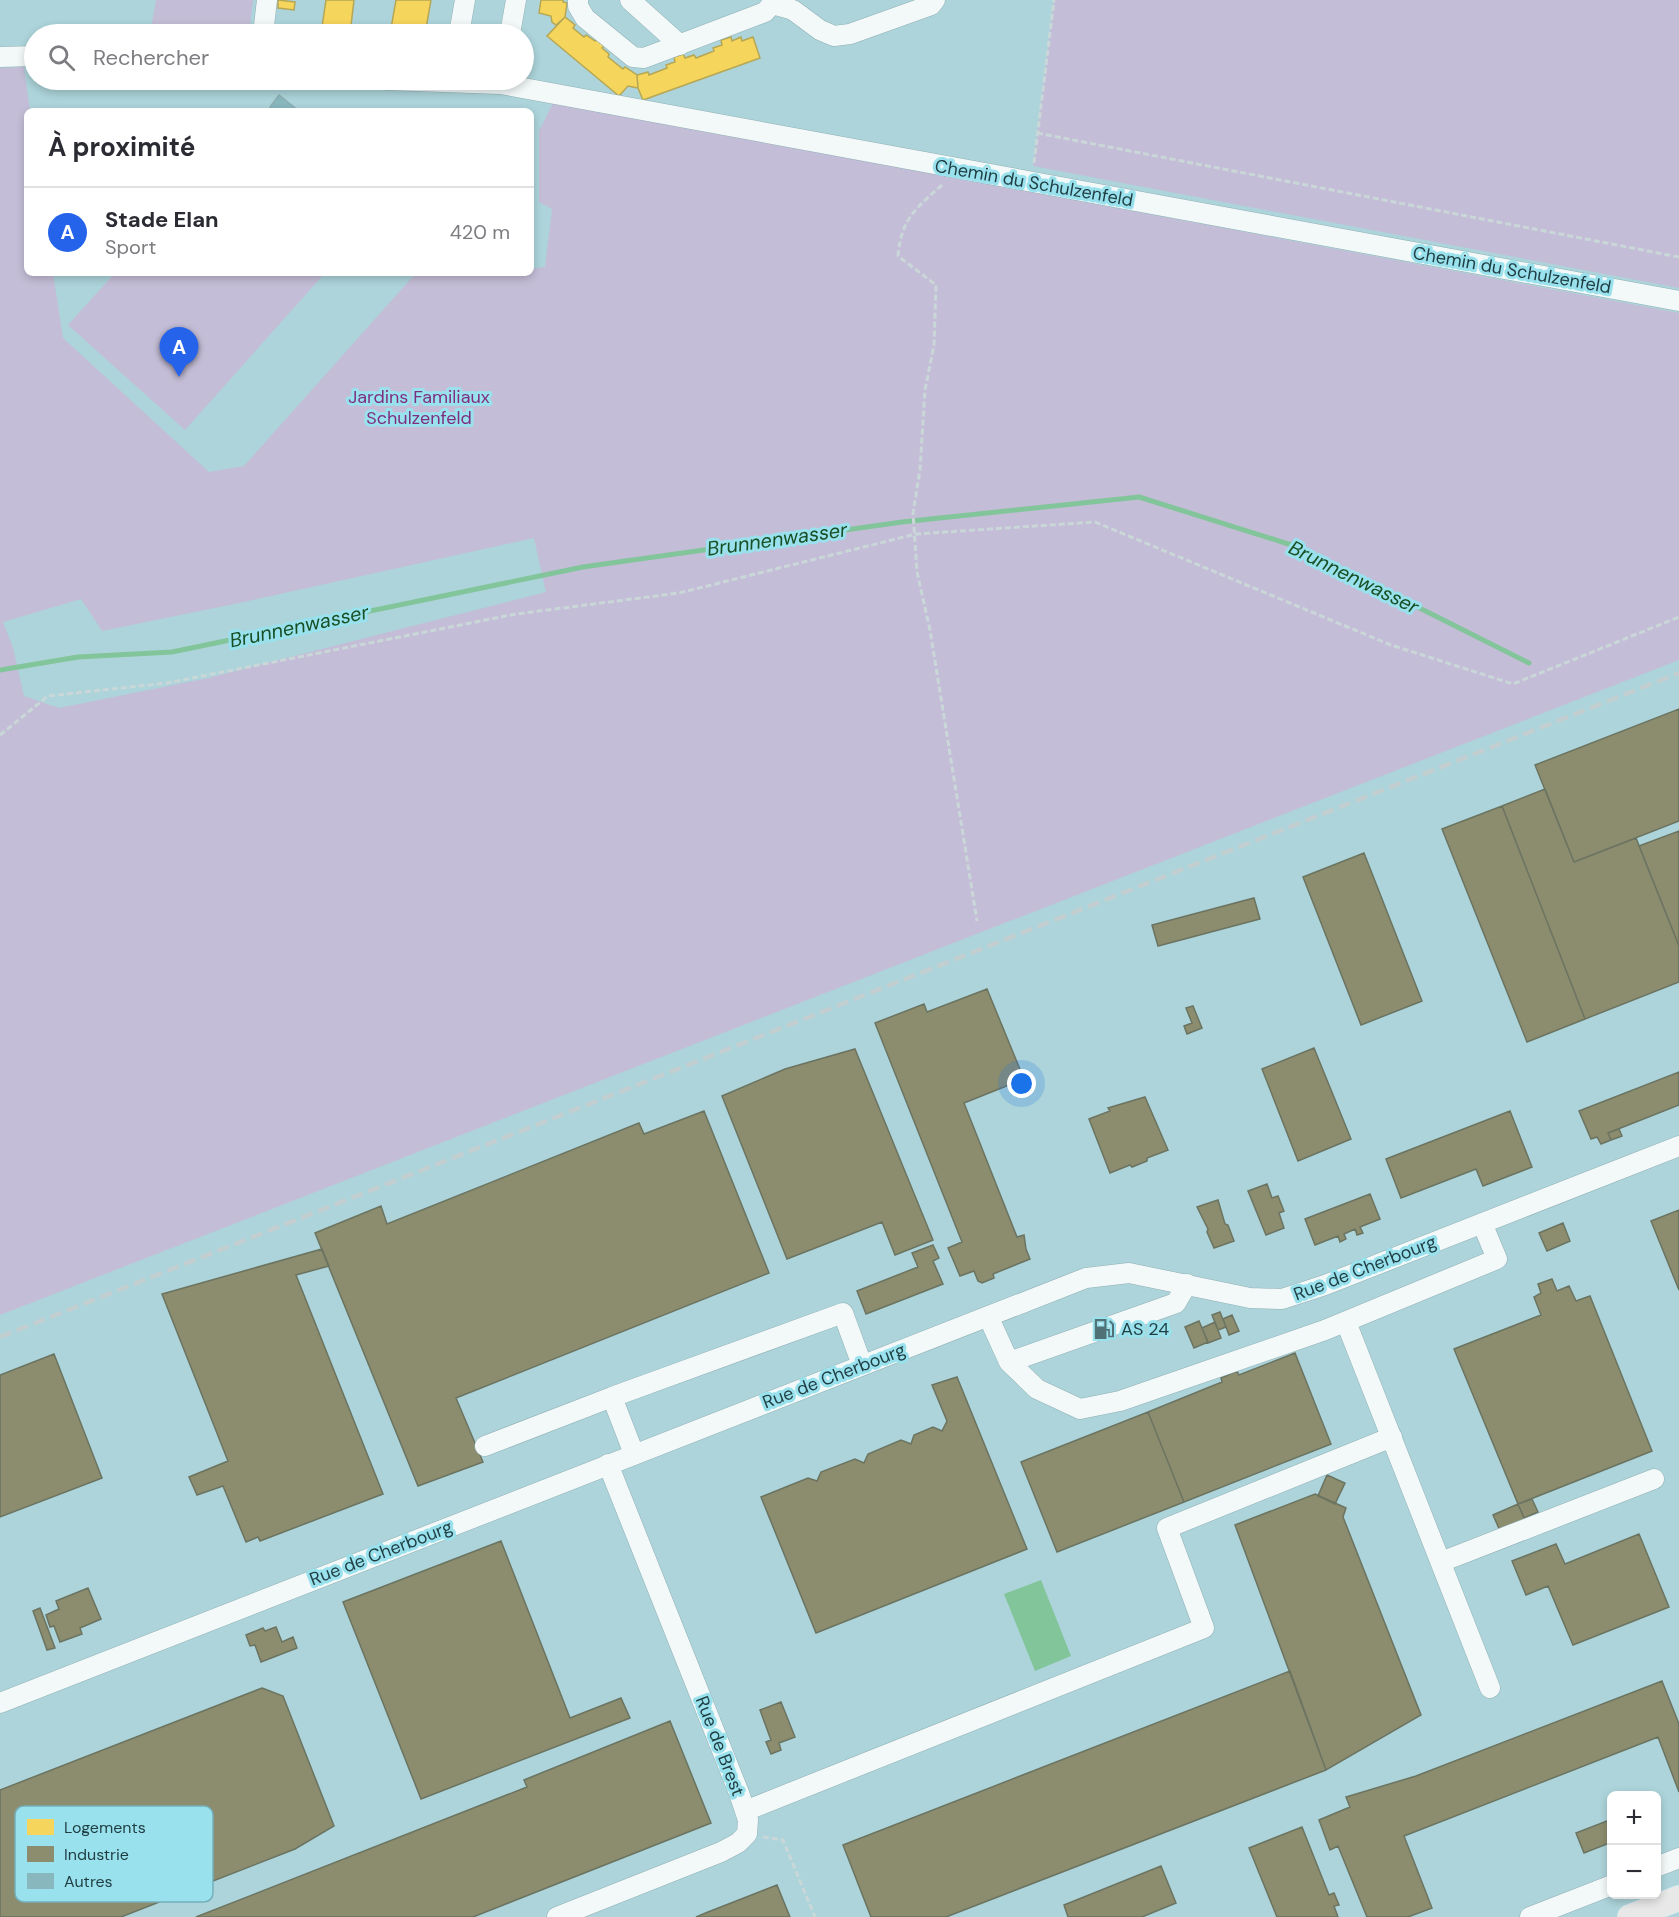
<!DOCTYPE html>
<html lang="fr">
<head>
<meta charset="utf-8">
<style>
  :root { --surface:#fff; --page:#f7f7f7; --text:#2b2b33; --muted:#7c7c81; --line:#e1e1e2; --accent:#2563eb }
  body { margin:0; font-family:"DM Sans",sans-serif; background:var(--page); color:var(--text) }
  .controls { position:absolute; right:18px; bottom:18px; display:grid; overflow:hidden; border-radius:9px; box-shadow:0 3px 9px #0003 }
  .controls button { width:54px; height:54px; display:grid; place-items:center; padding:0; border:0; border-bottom:2px solid var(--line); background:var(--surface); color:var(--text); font:30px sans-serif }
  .you { position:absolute; left:1022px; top:1084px; width:21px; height:21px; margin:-15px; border:4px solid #fff; border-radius:50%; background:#1a73e8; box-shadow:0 0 0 9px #1a73e833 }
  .badge { display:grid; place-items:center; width:39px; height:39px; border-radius:50%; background:var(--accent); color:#fff; font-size:20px; font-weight:700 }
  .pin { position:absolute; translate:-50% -50px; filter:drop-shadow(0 2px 3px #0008) }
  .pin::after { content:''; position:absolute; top:32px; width:21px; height:18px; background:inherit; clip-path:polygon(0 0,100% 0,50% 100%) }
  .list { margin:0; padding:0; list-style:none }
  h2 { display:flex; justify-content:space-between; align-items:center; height:78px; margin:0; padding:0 24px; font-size:26px }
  h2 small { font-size:20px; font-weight:400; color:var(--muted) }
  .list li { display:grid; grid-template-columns:39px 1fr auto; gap:18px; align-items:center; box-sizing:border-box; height:90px; padding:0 24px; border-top:2px solid var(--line) }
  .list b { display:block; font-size:22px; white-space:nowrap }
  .list p { margin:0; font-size:20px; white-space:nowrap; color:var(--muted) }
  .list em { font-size:20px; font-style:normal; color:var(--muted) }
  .icon { flex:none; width:33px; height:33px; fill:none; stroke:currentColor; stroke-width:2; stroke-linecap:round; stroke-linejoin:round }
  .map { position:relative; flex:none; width:1679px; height:1917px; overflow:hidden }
  .search { position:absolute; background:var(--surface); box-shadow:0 3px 9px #0003; left:24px; top:24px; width:510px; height:66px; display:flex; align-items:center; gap:15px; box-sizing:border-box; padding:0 21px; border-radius:33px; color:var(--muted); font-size:22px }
  .panel { position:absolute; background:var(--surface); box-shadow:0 3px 9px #0003; left:24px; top:108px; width:510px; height:168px; border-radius:9px }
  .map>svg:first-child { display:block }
</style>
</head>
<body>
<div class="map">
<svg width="1679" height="1917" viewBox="0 0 1679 1917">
  <rect width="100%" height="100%" fill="#acd4da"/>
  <!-- green -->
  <path fill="#c4bdd7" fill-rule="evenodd" d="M156,0H253L249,34H150Z
    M1054,0H1679V288L1033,166Z
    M24,67L30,111H27V273H53L63,338L209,472L244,466L416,273H531V269L545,267L552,209L539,202V131L553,103L1679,313V660L0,1315V68ZM534,538L546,592L208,678L59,708L24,696L13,648L3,622L81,599L102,631L244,602Z
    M115,273H325L185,430L68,325Z"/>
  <!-- water -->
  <path fill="#83c59a" d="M1041,1580L1071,1656L1035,1671L1004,1594Z"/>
  <!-- homes -->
  <path fill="#f6d55c" stroke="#b6a754" stroke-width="1.5" d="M278,0L295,2L294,10L278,8Z
    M326,0H354L350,34H321Z
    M396,0H431L425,34H390Z
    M541,0H563V2L567,3L565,17L556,25L552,22L551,16L539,13Z
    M565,17L575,25L573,28L584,37L586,35L595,41L597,38L605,45L602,48L609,54L608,57L623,69L625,67L637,75L638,88L628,86L619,96L547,36Z
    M275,30L291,32V34H274Z
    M731,37L732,41L741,37L742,41L753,37L760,58L643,100L638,88L637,75L648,72L649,75L667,68L666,65L675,62L674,57L683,54L685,58L694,55L696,58L714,51L713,48L722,45L721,40Z"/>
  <!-- industry -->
  <path fill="#8c8c6e" stroke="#6b7461" stroke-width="1.5" d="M1679,709V821L1574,862L1535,765Z
    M1545,789L1574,862L1636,838L1679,946V982L1585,1019L1502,806Z
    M1502,806L1585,1019L1527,1042L1442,829Z
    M1679,831V946L1639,846Z
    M1364,853L1422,1001L1361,1025L1303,877Z
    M1254,898L1260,919L1158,946L1152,925Z
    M987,989L1024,1079L964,1103L1017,1237L1024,1235L1026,1249L1030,1259L993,1274L994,1278L982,1283L978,1281L974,1271L960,1276L948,1248L962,1242L875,1023L924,1004L927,1012Z
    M1193,1006L1202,1028L1187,1034L1184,1026L1192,1023L1186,1008Z
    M1314,1048L1351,1139L1298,1161L1262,1069Z
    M855,1049L933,1240L895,1255L882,1222L787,1259L722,1096L785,1069Z
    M1679,1072V1105L1608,1133L1611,1140L1601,1144L1597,1137L1591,1139L1579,1111Z
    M1145,1097L1168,1150L1147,1158V1161L1132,1167L1130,1165L1110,1173L1089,1119L1110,1111L1108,1108Z
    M704,1111L769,1273L456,1398L483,1462L418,1486L315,1233L381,1206L387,1224L639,1123L644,1134Z
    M1510,1111L1532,1167L1483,1186L1476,1169L1401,1198L1386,1159Z
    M1619,1129L1622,1136L1611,1140L1608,1133Z
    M1267,1184L1272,1198L1278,1196L1284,1211L1279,1213L1284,1228L1266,1235L1248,1191Z
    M1370,1194L1380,1219L1360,1227L1363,1233L1357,1235L1355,1229L1344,1234L1346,1239L1340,1242L1338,1236L1315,1245L1305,1219Z
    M1218,1200L1225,1224L1228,1225L1234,1241L1214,1248L1207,1232L1208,1229L1197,1207Z
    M1679,1210V1290L1651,1221Z
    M1563,1223L1570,1241L1547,1251L1539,1233Z
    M933,1245L939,1258L933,1261L943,1284L866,1314L857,1291L918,1267L912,1253Z
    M322,1249L329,1266L296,1275L383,1494L260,1541L258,1537L246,1542L223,1486L197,1495L189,1477L228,1461L162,1294Z
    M1552,1279L1557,1291L1569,1286L1576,1301L1590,1296L1652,1451L1518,1504L1454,1349L1541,1315L1534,1297L1541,1293L1538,1284Z
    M1220,1312L1226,1327L1218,1330L1212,1315Z
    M1232,1315L1239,1331L1229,1335L1223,1319Z
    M1199,1321L1208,1342L1194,1348L1185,1327Z
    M1215,1322L1221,1338L1208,1343L1202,1328Z
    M1295,1353L1331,1444L1184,1502L1148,1412L1222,1382L1221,1378L1237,1371L1239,1375Z
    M54,1354L102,1478L0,1517V1375Z
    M957,1377L1027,1549L816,1633L761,1497L808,1478L817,1481L821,1472L855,1459L864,1463L868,1454L901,1440L911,1444L914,1435L933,1427L942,1431L947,1421L932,1385Z
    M1148,1412L1184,1502L1057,1552L1021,1462Z
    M1327,1475L1345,1483L1335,1504L1318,1496Z
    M1315,1494L1346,1508L1343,1517L1421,1715L1326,1770L1235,1525Z
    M1532,1499L1538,1512L1524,1518L1518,1504Z
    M1518,1504L1526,1522L1501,1533L1493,1515Z
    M1639,1534L1669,1607L1573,1645L1548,1586L1526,1595L1512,1561L1556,1544L1565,1564Z
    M501,1541L570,1718L621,1698L630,1718L421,1799L343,1602Z
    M88,1588L101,1619L80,1628L82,1634L60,1642L54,1626L50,1627L46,1615L59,1609L56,1601Z
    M40,1608L55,1648L47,1650L33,1611Z
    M276,1627L282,1642L293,1637L297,1648L261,1662L255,1645L250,1646L246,1635L263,1628L265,1631Z
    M1290,1671L1326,1770L946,1917H871L843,1845Z
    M1662,1681L1679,1724V1792L1658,1737L1404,1836L1432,1908L1408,1917H1367L1338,1846L1330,1850L1319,1820L1350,1807L1346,1797L1416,1776Z
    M262,1688L283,1696L334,1826L295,1849L121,1917H0V1790Z
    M781,1702L795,1737L779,1743L781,1750L771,1754L766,1742L771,1740L760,1710Z
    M670,1721L711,1823L473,1917H196L527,1787L524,1780Z
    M1612,1819V1842L1584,1853L1576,1833Z
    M1302,1827L1329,1895L1334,1893L1339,1905L1334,1906L1338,1917H1277L1249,1848Z
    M1161,1866L1176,1903L1142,1917H1068L1064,1905Z
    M777,1885L790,1917H696L708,1912Z"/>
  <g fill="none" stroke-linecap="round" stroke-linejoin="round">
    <!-- stream -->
    <path stroke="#83c59a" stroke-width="5" d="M0,670L78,657L172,652L583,567L902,522L1139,497L1298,547L1529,663"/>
  </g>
  <!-- building -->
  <path fill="#89b7be" stroke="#8dadb2" stroke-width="1.5" d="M279,95L299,111H274L270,107Z"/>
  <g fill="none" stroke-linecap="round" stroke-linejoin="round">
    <defs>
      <path id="minor" d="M578,0V6L585,18L633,57L644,58L765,12L772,4V0
        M630,0L680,45
        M772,4L793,10L820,30L834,36L850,34L931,5L935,0
        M263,34L267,0
        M459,34L465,0
        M510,34L516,0
        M0,57L34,56
        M387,80L501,84L1679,301
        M988,1316L1009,1362L1037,1389L1080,1409L1120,1401L1325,1330L1497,1259L1482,1223
        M1346,1322L1490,1688
        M1009,1362L1176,1303L1187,1284
        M485,1446L612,1397
        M634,1454L612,1397L843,1313L862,1365
        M1441,1562L1654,1479
        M0,1703L1086,1278L1129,1273L1250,1298L1282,1299L1325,1285L1679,1146
        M745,1811L1204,1628L1167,1528L1392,1437
        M1656,1867L1679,1858
        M557,1917L721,1852L738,1843L747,1834L748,1820L739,1793L608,1464
        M1530,1917L1612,1885"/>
      <path id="major" d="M1630,1917L1679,1898"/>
    </defs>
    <!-- minor casing -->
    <use href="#minor" stroke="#90b0b5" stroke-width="21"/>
    <!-- major casing -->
    <use href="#major" stroke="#daecee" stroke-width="26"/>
    <!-- path -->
    <path stroke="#cad7d8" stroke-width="3" stroke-dasharray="6 3" stroke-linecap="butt" d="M1037,133L1679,257
      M1034,163L1054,0
      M942,185C916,208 901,219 898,256L936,285L934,345L925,390L920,470L913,513L917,572L930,630L977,921
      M0,735L48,696L167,683L516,614L679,593L916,534L1095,522L1391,645L1513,684L1679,617
      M763,1837L783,1840L815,1917"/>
    <!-- minor -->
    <use href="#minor" stroke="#f3f9f9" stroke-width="20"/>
    <!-- major -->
    <use href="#major" stroke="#e9e8e8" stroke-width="24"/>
    <!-- rail -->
    <path stroke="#c2ced0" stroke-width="4.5" stroke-dasharray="12 6" stroke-linecap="butt" d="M0,1337L1679,673"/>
  </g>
  <!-- icons -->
  <defs>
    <symbol id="fuel-bare" viewBox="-9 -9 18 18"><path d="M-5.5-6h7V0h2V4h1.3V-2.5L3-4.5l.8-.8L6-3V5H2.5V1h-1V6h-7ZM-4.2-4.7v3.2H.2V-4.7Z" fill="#507277" stroke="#99e2ed" stroke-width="2.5" paint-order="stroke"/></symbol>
  </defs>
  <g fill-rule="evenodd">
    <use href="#fuel-bare" x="1089" y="1314" width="30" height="30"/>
  </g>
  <g text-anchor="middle" stroke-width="6" stroke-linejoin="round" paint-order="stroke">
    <!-- street labels -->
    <g font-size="18" fill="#1f3d42" stroke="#99e2ed">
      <text transform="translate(1034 183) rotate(10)" y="6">Chemin du Schulzenfeld</text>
      <text transform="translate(1512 270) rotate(10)" y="6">Chemin du Schulzenfeld</text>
      <text transform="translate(1365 1268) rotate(-21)" y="6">Rue de Cherbourg</text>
      <text transform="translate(834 1376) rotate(-21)" y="6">Rue de Cherbourg</text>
      <text transform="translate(381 1553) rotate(-21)" y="6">Rue de Cherbourg</text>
      <text transform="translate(720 1746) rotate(69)" y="6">Rue de Brest</text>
    </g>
    <!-- park labels -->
    <g font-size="18" fill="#7f2e7f" stroke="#99e2ed">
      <text x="419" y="403">Jardins Familiaux<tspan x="419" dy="21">Schulzenfeld</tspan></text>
    </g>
    <!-- poi labels -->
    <g font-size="18" fill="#1f3d42" stroke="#99e2ed" text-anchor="start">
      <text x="1121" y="1335">AS 24</text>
    </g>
    <!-- water labels -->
    <g font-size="20" font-style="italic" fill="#184f25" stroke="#99e2ed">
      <text transform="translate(777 539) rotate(-8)" y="7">Brunnenwasser</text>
      <text transform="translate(1354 577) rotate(26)" y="7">Brunnenwasser</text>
      <text transform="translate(299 626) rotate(-12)" y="7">Brunnenwasser</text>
    </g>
  </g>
  <!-- legend -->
  <rect x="15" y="1806" width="198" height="96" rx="9" fill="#99e2ed" stroke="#74b0ba" stroke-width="1.5"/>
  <rect x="27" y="1819" width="27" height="16" fill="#f6d55c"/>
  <rect x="27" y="1846" width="27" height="16" fill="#8c8c6e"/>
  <rect x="27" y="1873" width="27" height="16" fill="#89b7be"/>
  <g font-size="16" fill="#1f3d42">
    <text x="64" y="1833">Logements</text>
    <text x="64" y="1860">Industrie</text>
    <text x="64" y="1887">Autres</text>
  </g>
</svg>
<div class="controls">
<button>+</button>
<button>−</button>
</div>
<div class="you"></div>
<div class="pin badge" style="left:179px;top:377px">A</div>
<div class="search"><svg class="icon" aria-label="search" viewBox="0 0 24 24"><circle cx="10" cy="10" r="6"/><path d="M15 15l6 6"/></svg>Rechercher</div>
<section class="panel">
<h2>À proximité<small></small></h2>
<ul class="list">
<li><span class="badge">A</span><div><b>Stade Elan</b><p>Sport</p></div><em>420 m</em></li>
</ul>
</section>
</div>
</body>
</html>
